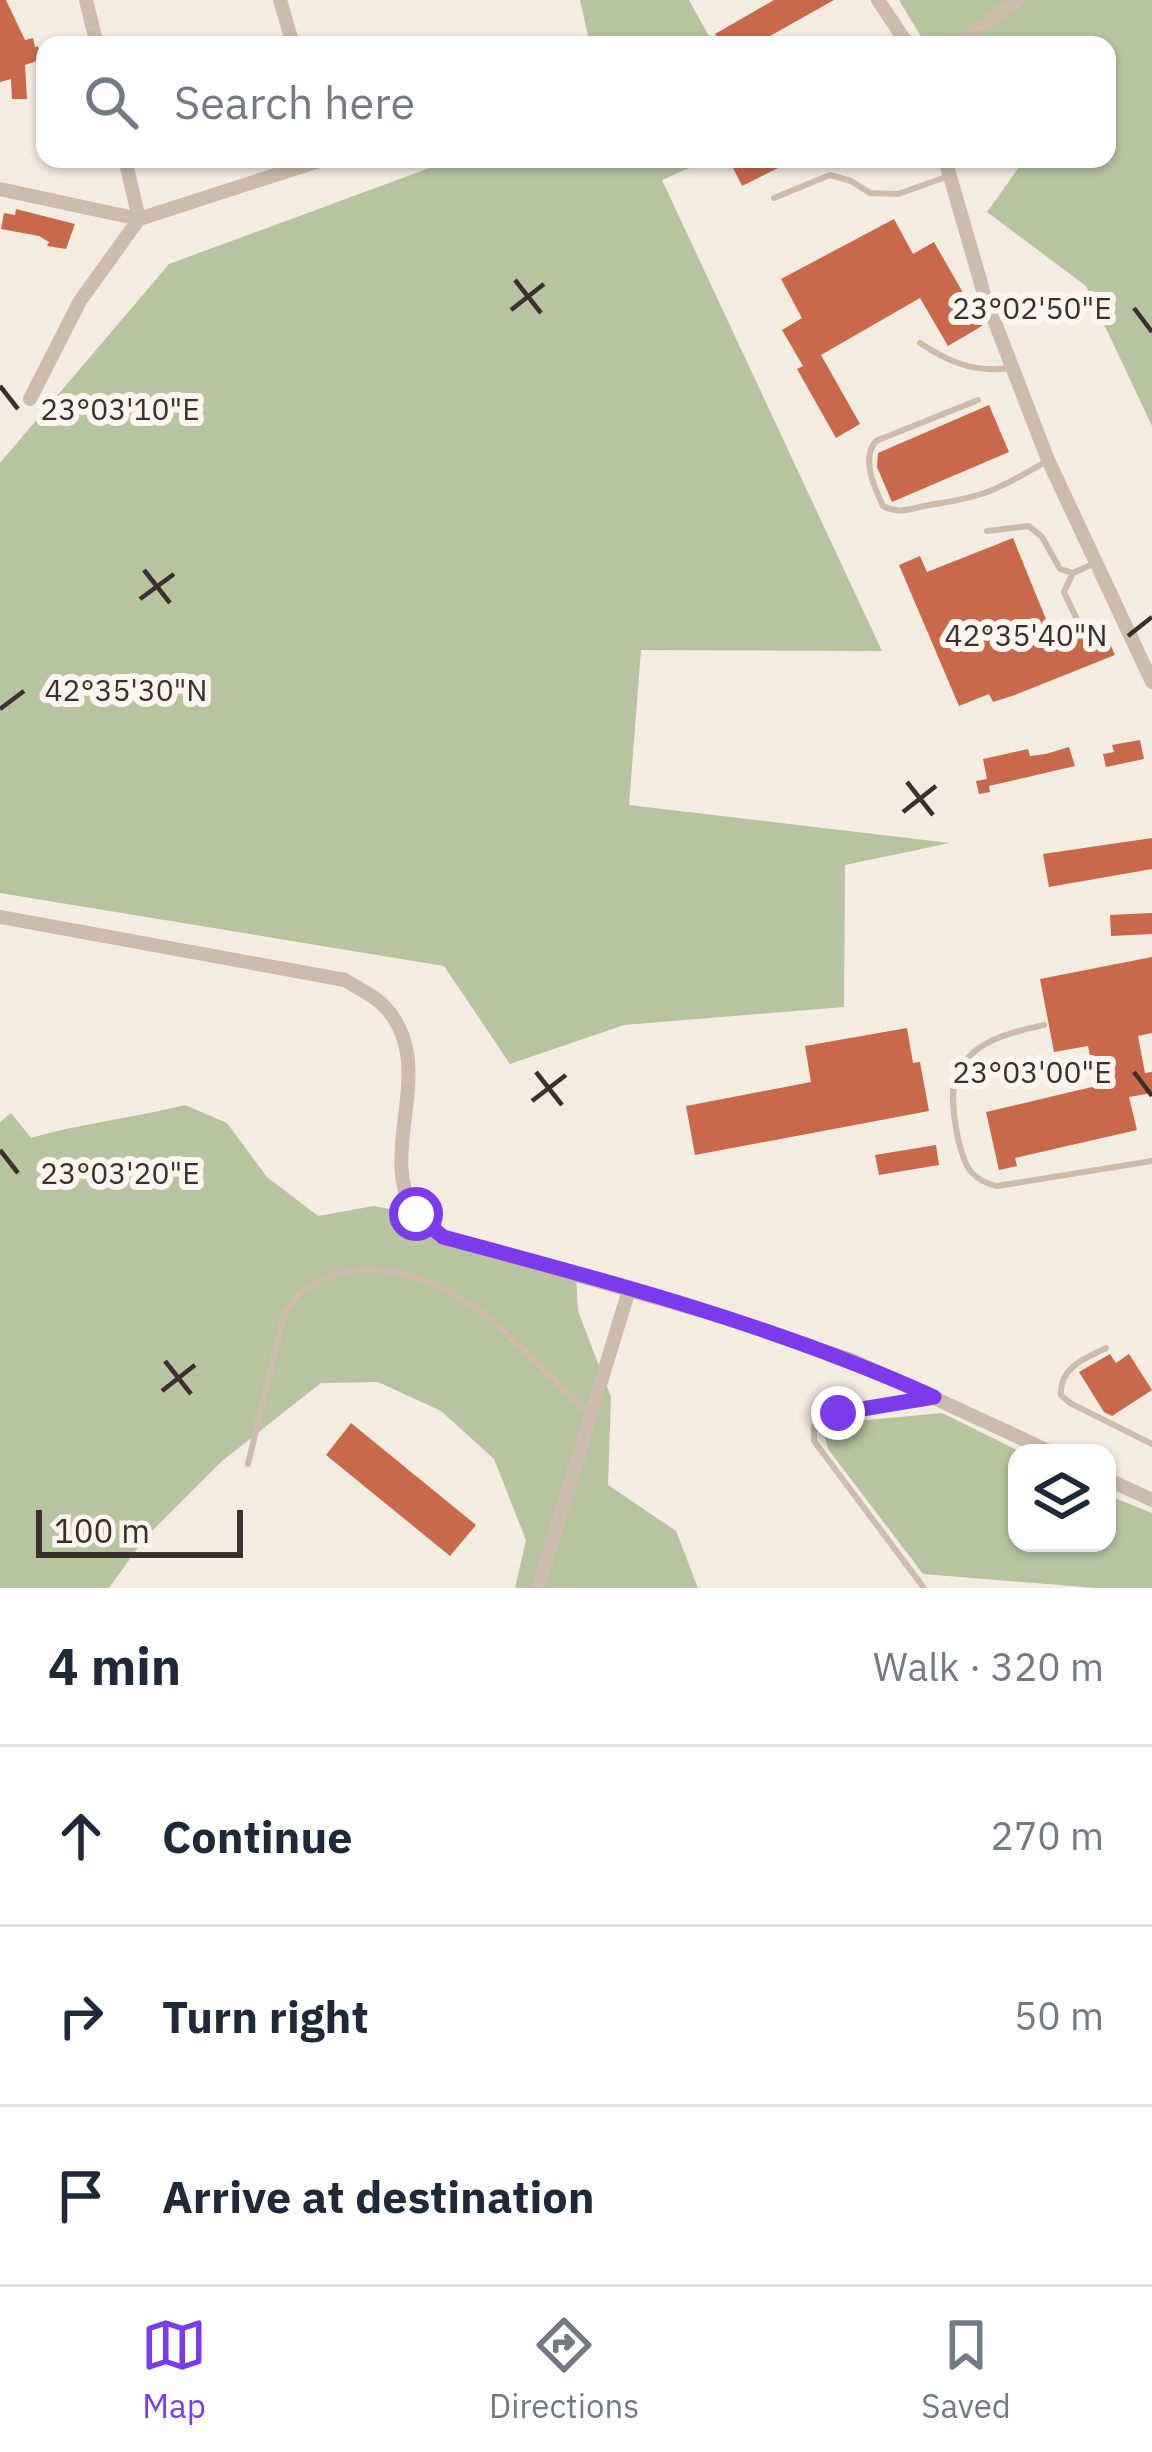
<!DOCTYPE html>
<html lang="en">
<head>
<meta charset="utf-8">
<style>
  :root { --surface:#fff; --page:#f6f6f7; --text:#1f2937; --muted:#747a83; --line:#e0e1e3; --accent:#7c3aed }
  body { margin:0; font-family:"IBM Plex Sans",sans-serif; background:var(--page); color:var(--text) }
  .controls { position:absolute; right:36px; bottom:36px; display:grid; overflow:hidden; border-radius:24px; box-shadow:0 3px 9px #0004 }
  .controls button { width:108px; height:108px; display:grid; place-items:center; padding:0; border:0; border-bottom:3px solid var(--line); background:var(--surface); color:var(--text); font:60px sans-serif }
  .scale { position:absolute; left:36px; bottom:30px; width:207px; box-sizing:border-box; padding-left:12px; border:6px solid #3b302b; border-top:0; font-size:33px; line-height:42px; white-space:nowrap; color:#3b302b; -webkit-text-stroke:9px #fbf5ee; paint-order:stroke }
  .stop { position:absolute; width:36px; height:36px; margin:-27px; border:9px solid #7c3aed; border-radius:50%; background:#fff }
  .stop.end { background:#7c3aed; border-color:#fff; box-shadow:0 3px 12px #0008 }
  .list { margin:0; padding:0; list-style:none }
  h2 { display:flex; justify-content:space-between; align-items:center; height:156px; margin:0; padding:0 48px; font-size:51px }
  h2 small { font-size:39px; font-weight:400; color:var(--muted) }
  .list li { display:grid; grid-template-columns:78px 1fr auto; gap:36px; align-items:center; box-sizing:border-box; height:180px; padding:0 48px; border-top:3px solid var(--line) }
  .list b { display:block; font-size:45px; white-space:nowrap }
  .list em { font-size:39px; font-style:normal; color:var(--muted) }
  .icon { flex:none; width:66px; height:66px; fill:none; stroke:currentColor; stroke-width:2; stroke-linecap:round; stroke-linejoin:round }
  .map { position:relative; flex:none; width:1152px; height:1588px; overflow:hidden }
  .search { position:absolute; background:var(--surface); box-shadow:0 3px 9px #0004; left:36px; right:36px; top:36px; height:132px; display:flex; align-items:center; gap:30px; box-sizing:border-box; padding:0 42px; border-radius:24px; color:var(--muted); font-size:45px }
  .sheet { height:696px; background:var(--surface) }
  nav { display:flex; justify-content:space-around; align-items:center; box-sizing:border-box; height:168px; border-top:3px solid var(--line); background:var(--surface); font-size:33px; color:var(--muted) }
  nav a { display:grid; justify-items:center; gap:6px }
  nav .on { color:var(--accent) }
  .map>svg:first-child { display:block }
</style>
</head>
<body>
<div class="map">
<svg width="1152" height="1588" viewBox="0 0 1152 1588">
  <rect width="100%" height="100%" fill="#f4ebe1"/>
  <!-- green -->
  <path fill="#b8c4a0" d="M580,0H689L714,45H590Z
    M899,0H1152V426L1086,286L987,212L1025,159H1107V45H926Z
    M454,159H709L662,180L882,651L641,650L629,805L950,843L845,865L844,1007L624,1025L510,1064L444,966L0,893V463L169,264Z
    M185,1105L227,1123L267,1177L318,1216L374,1206L415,1214L443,1237L576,1274L578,1311L611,1397L608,1485L676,1531L698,1588H515L526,1540L494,1459L441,1411L378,1382L321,1383L222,1461L145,1538L109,1588H0V1122L11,1113L31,1138C82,1123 134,1118 185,1105Z
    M942,1413L1023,1453H1017V1543H1107V1495L1152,1513V1588H1095L923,1574L828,1449L823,1429L836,1423Z"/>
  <!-- building -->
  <path fill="#c8694b" d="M0,0H6L25,40L33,38L35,47L38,46L42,59L25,65L27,99H12L11,79L0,82Z
    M774,0H834L754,45H722L715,34Z
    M736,159H796L742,186L730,162Z
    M16,209L75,224L66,249L47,246L49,242L39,236L1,229L4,213L15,215Z
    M894,219L913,254L934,242L982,326L948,346L920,298L821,355L860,424L836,438L797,369L803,366L782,330L802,318L781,279Z
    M989,405L1009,452L892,502L877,467L878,453Z
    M1013,538L1054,639L1066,633L1069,642L1103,628L1115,655L1015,695L993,702L989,694L959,706L899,565L920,556L927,572Z
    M1140,740L1144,759L1106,767L1103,754L1114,752L1112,745Z
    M1069,747L1075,766L989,786L990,792L979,794L976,781L987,779L983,759L1028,749L1030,756L1046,754Z
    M1152,838V869L1049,887L1043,854Z
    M1152,913V934L1111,936L1110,915Z
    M1152,957V1033L1138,1036L1145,1073L1152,1072V1093L1129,1097L1137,1130L1015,1158L1017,1166L999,1170L986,1112L1096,1086L1088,1046L1054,1052L1040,979Z
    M907,1028L913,1063L920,1062L929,1111L695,1155L686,1106L811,1082L805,1046Z
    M936,1145L939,1165L879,1175L875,1155Z
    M1110,1354L1116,1363L1129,1354L1152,1390L1112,1416L1104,1412L1079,1372Z
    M351,1423L476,1525L450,1556L326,1455Z"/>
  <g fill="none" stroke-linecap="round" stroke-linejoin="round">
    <!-- lane -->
    <path stroke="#cdbbac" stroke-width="6" d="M774,198L830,175L851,181L870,193L898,194L946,177
      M920,343C949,362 974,373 1009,368
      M978,400L876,441C861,458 874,487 883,506C900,515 912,508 929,505C984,497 998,490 1045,462
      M987,531L1029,526L1042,537L1060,569L1073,573L1093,564
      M1073,573L1064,592L1082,630
      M1044,1025C1012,1032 973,1040 957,1074C947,1093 958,1158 972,1173C980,1181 987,1184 997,1186L1152,1161
      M1106,1348C1085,1358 1059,1368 1061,1395L1070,1403L1152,1444
      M248,1464L284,1314C330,1241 431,1270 487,1317C522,1346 554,1381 588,1412
      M924,1588L814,1441V1426L839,1413L925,1399"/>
    <!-- street -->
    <path stroke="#cdbbac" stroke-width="14" d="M86,0L97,45
      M280,0L293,45
      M878,0L908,45
      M957,45L1017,0
      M945,159L984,294L1048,460L1152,682
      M0,189L139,219L125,159
      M30,399L80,301L139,219L325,159
      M0,917L345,980C357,988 374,995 384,1006C441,1065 375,1154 415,1212C421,1221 434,1229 443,1237L727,1318L854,1361L1053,1453
      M1107,1479L1152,1500
      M538,1588L629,1290"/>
  </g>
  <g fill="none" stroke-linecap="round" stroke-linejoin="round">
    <!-- route -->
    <path stroke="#7c3aed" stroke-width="15" d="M416,1214L443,1237C609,1281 777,1326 934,1397L838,1413"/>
  </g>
  <!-- ticks -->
  <path fill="none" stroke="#3b302b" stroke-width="4.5" d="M515,280L541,313M1134,308L1152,332M511,310L544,284M0,386L18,409M144,570L170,603M140,599L174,574M1128,636L1152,617M0,709L24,691M907,782L933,815M903,812L936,786M536,1072L562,1105M1134,1072L1152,1096M532,1101L566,1075M0,1150L18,1173M165,1361L191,1394M162,1391L195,1365"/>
  <g font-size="30" text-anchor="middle" fill="#3b302b" stroke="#fbf5ee" stroke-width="12" stroke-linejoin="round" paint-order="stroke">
    <text x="1032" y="319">23°02'50"E</text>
    <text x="120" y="420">23°03'10"E</text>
    <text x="1026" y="646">42°35'40"N</text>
    <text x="126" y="701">42°35'30"N</text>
    <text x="1032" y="1083">23°03'00"E</text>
    <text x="120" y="1184">23°03'20"E</text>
  </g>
</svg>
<div class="controls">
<button><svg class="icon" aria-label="layers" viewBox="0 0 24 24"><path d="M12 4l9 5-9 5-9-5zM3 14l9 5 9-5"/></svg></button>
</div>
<div class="scale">100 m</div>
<div class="stop" style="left:416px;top:1214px"></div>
<div class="stop end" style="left:838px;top:1413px"></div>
<div class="search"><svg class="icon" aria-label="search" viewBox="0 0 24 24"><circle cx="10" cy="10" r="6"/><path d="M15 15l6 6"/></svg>Search here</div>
</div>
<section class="sheet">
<h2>4 min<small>Walk · 320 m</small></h2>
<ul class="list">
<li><svg class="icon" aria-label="ahead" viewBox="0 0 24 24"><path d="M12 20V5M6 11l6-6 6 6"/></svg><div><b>Continue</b></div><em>270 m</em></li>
<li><svg class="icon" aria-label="right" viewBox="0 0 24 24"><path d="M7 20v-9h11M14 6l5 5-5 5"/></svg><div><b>Turn right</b></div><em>50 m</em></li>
<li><svg class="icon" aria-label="arrive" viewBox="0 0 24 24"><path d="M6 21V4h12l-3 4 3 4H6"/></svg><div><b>Arrive at destination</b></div></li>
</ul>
</section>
<nav>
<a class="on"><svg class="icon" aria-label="map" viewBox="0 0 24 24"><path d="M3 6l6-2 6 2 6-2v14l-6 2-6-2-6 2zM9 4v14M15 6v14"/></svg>Map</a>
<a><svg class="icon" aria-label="directions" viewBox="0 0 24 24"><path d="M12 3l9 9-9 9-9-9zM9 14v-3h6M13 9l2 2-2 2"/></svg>Directions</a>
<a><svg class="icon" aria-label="saved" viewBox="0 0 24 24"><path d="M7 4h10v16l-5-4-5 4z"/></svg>Saved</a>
</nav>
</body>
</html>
